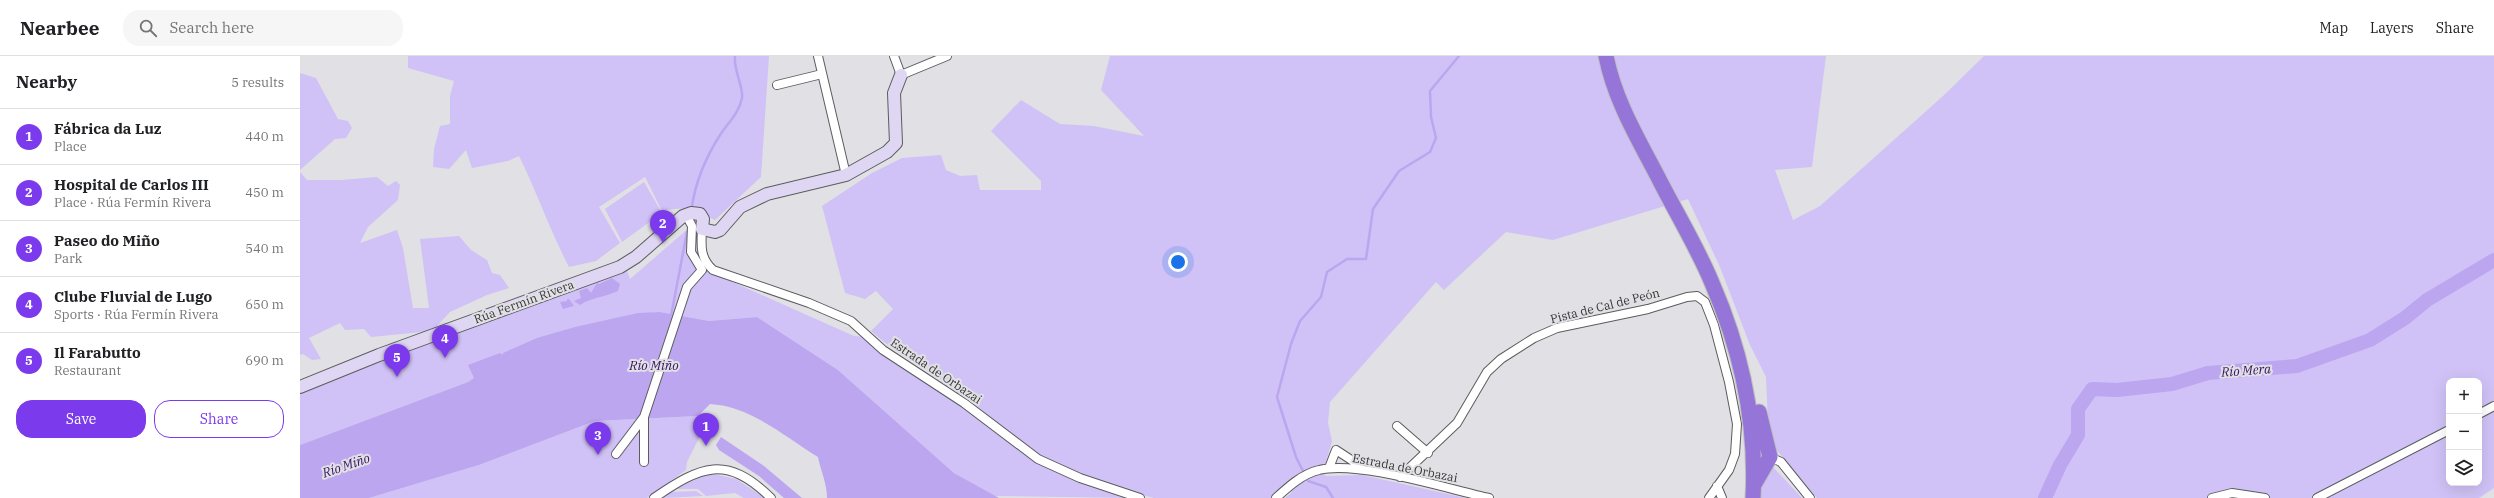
<!DOCTYPE html>
<html lang="en">
<head>
<meta charset="utf-8">
<style>
  :root { --surface:#fff; --page:#f6f6f6; --text:#202124; --muted:#757577; --line:#e0e0e0; --accent:#7c3aed }
  body { margin:0; font-family:"IBM Plex Serif",serif; background:var(--page); color:var(--text) }
  .controls { position:absolute; right:12px; bottom:12px; display:grid; overflow:hidden; border-radius:8px; box-shadow:0 4px 16px #0002 }
  .controls button { width:36px; height:36px; display:grid; place-items:center; padding:0; border:0; border-bottom:1px solid var(--line); background:var(--surface); color:var(--text); font:20px sans-serif }
  .you { position:absolute; left:878px; top:206px; width:14px; height:14px; margin:-10px; border:3px solid #fff; border-radius:50%; background:#1a73e8; box-shadow:0 0 0 6px #1a73e833 }
  .badge { display:grid; place-items:center; width:26px; height:26px; border-radius:50%; background:var(--accent); color:#fff; font-size:13px; font-weight:700 }
  .pin { position:absolute; translate:-50% -33px; filter:drop-shadow(0 1px 2px #0008) }
  .pin::after { content:''; position:absolute; top:21px; width:14px; height:12px; background:inherit; clip-path:polygon(0 0,100% 0,50% 100%) }
  .list { margin:0; padding:0; list-style:none }
  h2 { display:flex; justify-content:space-between; align-items:center; height:52px; margin:0; padding:0 16px; font-size:17px }
  h2 small { font-size:13px; font-weight:400; color:var(--muted) }
  .list li { display:grid; grid-template-columns:26px 1fr auto; gap:12px; align-items:center; box-sizing:border-box; height:56px; padding:0 16px; border-top:1px solid var(--line) }
  .list b { display:block; font-size:15px; white-space:nowrap }
  .list p { margin:0; font-size:13px; white-space:nowrap; color:var(--muted) }
  .list em { font-size:13px; font-style:normal; color:var(--muted) }
  .actions { display:flex; gap:8px; padding:12px 16px }
  .actions a { flex:1; padding:9px 0; border:1px solid var(--accent); border-radius:16px; text-align:center; font-size:14px; color:var(--accent) }
  .actions .main { background:var(--accent); color:#fff }
  .icon { flex:none; width:22px; height:22px; fill:none; stroke:currentColor; stroke-width:2; stroke-linecap:round; stroke-linejoin:round }
  .map { position:relative; flex:none; width:2194px; height:442px; overflow:hidden }
  header { display:flex; align-items:center; gap:24px; box-sizing:border-box; height:56px; padding:0 20px; background:var(--surface); border-bottom:1px solid var(--line) }
  header strong { font-size:19px }
  nav { display:flex; gap:22px; margin-inline-start:auto; font-size:14px }
  .search { width:280px; height:36px; background:var(--page); display:flex; align-items:center; gap:10px; box-sizing:border-box; padding:0 14px; border-radius:16px; color:var(--muted); font-size:15px }
  main { display:flex }
  aside { flex:1; background:var(--surface) }
  .map>svg:first-child { display:block }
</style>
</head>
<body>
<header>
<strong>Nearbee</strong>
<div class="search"><svg class="icon" aria-label="search" viewBox="0 0 24 24"><circle cx="10" cy="10" r="6"/><path d="M15 15l6 6"/></svg>Search here</div>
<nav><a>Map</a><a>Layers</a><a>Share</a></nav>
</header>
<main>
<aside>
<h2>Nearby<small>5 results</small></h2>
<ul class="list">
<li><span class="badge">1</span><div><b>Fábrica da Luz</b><p>Place</p></div><em>440 m</em></li>
<li><span class="badge">2</span><div><b>Hospital de Carlos III</b><p>Place · Rúa Fermín Rivera</p></div><em>450 m</em></li>
<li><span class="badge">3</span><div><b>Paseo do Miño</b><p>Park</p></div><em>540 m</em></li>
<li><span class="badge">4</span><div><b>Clube Fluvial de Lugo</b><p>Sports · Rúa Fermín Rivera</p></div><em>650 m</em></li>
<li><span class="badge">5</span><div><b>Il Farabutto</b><p>Restaurant</p></div><em>690 m</em></li>
</ul>
<div class="actions"><a class="main">Save</a><a>Share</a></div>
</aside>
<div class="map">
<svg width="2194" height="442" viewBox="0 0 2194 442">
  <rect width="100%" height="100%" fill="#e1e0e4"/>
  <!-- green -->
  <path fill="#d0c2f6" fill-rule="evenodd" d="M108,0H469L461,121L415,164C394,154 385,150 362,155L345,121L299,151L320,187L296,205L269,211C250,175 237,136 219,100L208,105L172,112L166,94L149,113L133,111L134,93L140,70L150,68V40L154,25L108,12Z
    M810,0H1526L1512,111L1475,114L1493,164L1520,150L1643,40L1684,0H2194V432L2179,442H1517L1474,391L1468,367L1466,321L1450,289L1420,211L1388,143L1253,184L1206,176L1144,234L1136,226L1030,346L1028,367L1032,385L1025,410L1016,411L1026,420L1062,419L1166,442H985L992,436L983,430L971,442H854C814,431 769,419 735,396C706,377 681,352 654,332C627,312 596,298 571,275L593,253L576,235L565,243L545,237L522,150L572,117L602,102L641,99L646,114L660,120L677,119L680,134H741V125L691,75L721,44L760,68L794,70L844,80L801,34ZM2149,325H2179V427H2149Z
    M0,17L16,22L38,63L48,65L52,72L46,82L35,83L0,114Z
    M0,116L7,124H41L77,121L88,130L96,125L100,129L98,144L68,171L60,187L97,174L103,192L113,252H129L120,183L159,180L171,194L187,204L192,217L200,219L209,232L187,239L150,256L132,275L71,281L64,273L45,274L40,267L9,282L21,303L12,304L3,298L0,299Z
    M344,126L362,157L322,186L305,153Z
    M390,171H397C395,190 395,204 410,216L554,280L565,281L571,289L655,344L718,393L739,407L759,417L832,442L693,440L654,417L538,314L457,261L409,265L360,256L341,258L203,297V304L168,326L0,389V338L73,307L305,222L327,215L330,223Z
    M398,360L405,370L387,406L386,414L347,442H69L179,409L295,365Z
    M1473,411L1502,442H1460L1462,423Z
    M414,418L436,423L465,442H444L435,437L406,440L398,433H376L402,420Z
    M396,435L403,440L363,442L371,436Z"/>
  <!-- water -->
  <path fill="#bba6ef" d="M312,222L320,228L318,235C306,241 292,241 280,249L274,245L281,242L279,235L287,232L291,237L297,227L299,228Z
    M267,243H269L274,250L263,253L260,246L267,245Z
    M360,256L409,265L457,261L538,314L654,417L699,442H527C527,427 521,416 518,401C484,380 450,350 410,348L398,360L295,365L179,409L69,442H0V389L168,326L174,322L168,309L200,297L203,299V297L237,282L275,271L338,257Z
    M421,381L464,410L502,442H484L459,420L419,394L416,389Z"/>
  <g fill="none" stroke-linecap="round" stroke-linejoin="round">
    <!-- stream -->
    <path stroke="#bba6ef" stroke-width="2.5" d="M392,150C396,124 406,101 420,79C428,67 439,57 442,42C444,32 433,13 435,0
      M371,260L387,176
      M1033,442L1026,431L1008,425L996,401L977,341L991,288L1000,265L1021,241L1027,216L1047,203H1066L1073,153L1099,115L1130,96L1136,82L1131,61L1130,35L1159,0"/>
    <!-- river -->
    <path stroke="#bba6ef" stroke-width="14" d="M1745,442L1760,409L1778,379V353L1792,333L1817,334L1872,328L1908,317L1997,310L2070,284L2105,262L2127,244L2194,204"/>
    <defs>
      <path id="street" d="M518,0L546,119
        M594,0L601,19L647,0
        M477,29L522,18
        M402,173C401,190 400,202 413,214L509,247L551,265L583,294L664,347L738,403L780,422L840,442
        M2179,358L2194,350
        M344,361L387,231L402,214L391,196L392,170L386,159
        M1097,370L1128,397
        M316,398L344,361V406
        M1470,401L1481,406L1510,442
        M1029,412L1036,394L1059,409V413
        M1100,421L1157,367L1187,316L1201,303L1234,282L1257,272L1348,253L1387,241L1397,240L1405,246L1414,269L1429,326L1437,368L1435,398L1429,414L1409,442
        M1417,430L1422,442
        M354,442C401,410 426,398 471,442
        M976,442C988,431 1002,418 1019,414C1057,404 1148,433 1189,442
        M1912,442L1932,437L1965,442
        M2017,442L2149,374"/>
      <path id="secondary" d="M0,331L79,299L320,211L336,201L383,160L391,157L400,158L403,163L402,173L415,176L420,174L440,151L467,138L546,119L587,96L596,87L594,37L601,19"/>
      <path id="highway" d="M1306,0C1315,46 1340,86 1361,127C1378,160 1398,193 1412,227C1442,296 1457,367 1453,442
        M1455,427L1470,401L1459,356"/>
    </defs>
    <!-- street casing -->
    <use href="#street" stroke="#5c5c5f" stroke-width="10"/>
    <!-- secondary casing -->
    <use href="#secondary" stroke="#5c5c5f" stroke-width="14"/>
    <!-- highway casing -->
    <use href="#highway" stroke="#bebebf" stroke-width="17"/>
    <!-- street -->
    <use href="#street" stroke="#fff" stroke-width="8"/>
    <!-- secondary -->
    <use href="#secondary" stroke="#dfd6f3" stroke-width="12"/>
    <!-- highway -->
    <use href="#highway" stroke="#9575d7" stroke-width="15"/>
  </g>
  <g text-anchor="middle" stroke-width="4" stroke-linejoin="round" paint-order="stroke">
    <!-- street labels -->
    <g font-size="12" fill="#353536" stroke="#e1e0e4">
      <text transform="translate(224 246) rotate(-20)" y="4">Rúa Fermín Rivera</text>
      <text transform="translate(1305 250) rotate(-14)" y="4">Pista de Cal de Peón</text>
      <text transform="translate(636 315) rotate(34)" y="4">Estrada de Orbazai</text>
      <text transform="translate(1105 412) rotate(11)" y="4">Estrada de Orbazai</text>
    </g>
    <!-- water labels -->
    <g font-size="13" font-style="italic" fill="#351063" stroke="#e1e0e4">
      <text x="354" y="314">Río Miño</text>
      <text transform="translate(1946 314) rotate(-4)" y="5">Río Mera</text>
      <text transform="translate(46 409) rotate(-19)" y="5">Río Miño</text>
    </g>
  </g>
</svg>
<div class="controls">
<button>+</button>
<button>−</button>
<button><svg class="icon" aria-label="layers" viewBox="0 0 24 24"><path d="M12 4l9 5-9 5-9-5zM3 14l9 5 9-5"/></svg></button>
</div>
<div class="you"></div>
<div class="pin badge" style="left:406px;top:390px">1</div>
<div class="pin badge" style="left:363px;top:187px">2</div>
<div class="pin badge" style="left:298px;top:399px">3</div>
<div class="pin badge" style="left:145px;top:302px">4</div>
<div class="pin badge" style="left:97px;top:321px">5</div>
</div>
</main>
</body>
</html>
